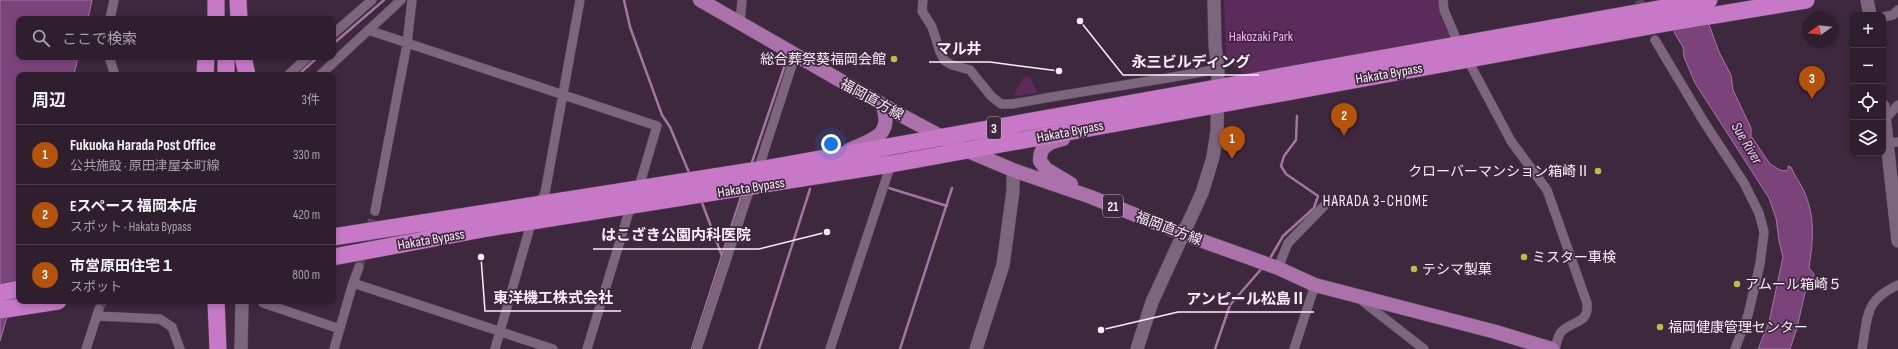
<!DOCTYPE html>
<html lang="ja">
<head>
<meta charset="utf-8">
<style>
  :root { --surface:#2e1e2e; --page:#3a2b3a; --text:#f1f3f6; --muted:#a7a2aa; --line:#493c4a; --accent:#b45309 }
  body { margin:0; font-family:"Sofia Sans Condensed","Noto Sans JP",sans-serif; background:var(--page); color:var(--text) }
  .controls { position:absolute; right:12px; top:12px; display:grid; overflow:hidden; border-radius:8px; box-shadow:0 2px 6px #0003 }
  .controls button { width:36px; height:36px; display:grid; place-items:center; padding:0; border:0; border-bottom:1px solid var(--line); background:var(--surface); color:var(--text); font:20px sans-serif }
  .compass { position:absolute; left:1802px; top:12px; width:36px; height:36px; border-radius:50%; background:var(--surface); box-shadow:0 2px 6px #0003; rotate:255deg }
  .you { position:absolute; left:831px; top:144px; width:14px; height:14px; margin:-10px; border:3px solid #fff; border-radius:50%; background:#1a73e8; box-shadow:0 0 0 6px #1a73e833 }
  .badge { display:grid; place-items:center; width:26px; height:26px; border-radius:50%; background:var(--accent); color:#fff; font-size:13px; font-weight:700 }
  .pin { position:absolute; translate:-50% -33px; filter:drop-shadow(0 1px 2px #0008) }
  .pin::after { content:''; position:absolute; top:21px; width:14px; height:12px; background:inherit; clip-path:polygon(0 0,100% 0,50% 100%) }
  .list { margin:0; padding:0; list-style:none }
  h2 { display:flex; justify-content:space-between; align-items:center; height:52px; margin:0; padding:0 16px; font-size:17px }
  h2 small { font-size:13px; font-weight:400; color:var(--muted) }
  .list li { display:grid; grid-template-columns:26px 1fr auto; gap:12px; align-items:center; box-sizing:border-box; height:60px; padding:0 16px; border-top:1px solid var(--line) }
  .list b { display:block; font-size:15px; white-space:nowrap }
  .list p { margin:0; font-size:13px; white-space:nowrap; color:var(--muted) }
  .list em { font-size:13px; font-style:normal; color:var(--muted) }
  .icon { flex:none; width:22px; height:22px; fill:none; stroke:currentColor; stroke-width:2; stroke-linecap:round; stroke-linejoin:round }
  .map { position:relative; flex:none; width:1898px; height:349px; overflow:hidden }
  .search { position:absolute; background:var(--surface); box-shadow:0 2px 6px #0003; left:16px; top:16px; width:320px; height:44px; display:flex; align-items:center; gap:10px; box-sizing:border-box; padding:0 14px; border-radius:8px; color:var(--muted); font-size:15px }
  .panel { position:absolute; background:var(--surface); box-shadow:0 2px 6px #0003; left:16px; top:72px; width:320px; height:232px; border-radius:8px }
  .map>svg:first-child { display:block }
</style>
</head>
<body>
<div class="map">
<svg width="1898" height="349" viewBox="0 0 1898 349">
  <rect width="100%" height="100%" fill="#3e283e"/>
  <!-- green -->
  <path fill="#5a2b5b" d="M1224,0H1440L1441,18L1451,38L1245,75L1226,58Z
    M1029,76L1038,93L1013,96L1024,77Z"/>
  <!-- water -->
  <path fill="#7a447b" stroke="#a177a1" d="M0,0H92L88,19H19V57H78L74,75H19V276L0,341Z
    M1667,0H1700L1719,52L1731,75L1733,90L1751,128V136L1770,164L1780,170L1786,171L1788,169V166L1791,167C1794,175 1799,181 1803,189C1816,217 1813,239 1809,268L1814,274L1813,280L1807,284L1797,328L1790,349H1758L1769,322L1783,257L1779,241L1776,218L1769,198L1695,83L1684,57L1683,47L1675,34Z"/>
  <g fill="none" stroke-linecap="round" stroke-linejoin="round">
    <!-- stream -->
    <path stroke="#a177a1" stroke-width="2.5" d="M624,0L630,27L662,115L670,127L690,175
      M333,44L384,0
      M298,75L318,57
      M751,165L785,65
      M889,188L947,206
      M701,200L722,256
      M1269,260L1283,236L1314,208L1318,196L1286,174L1281,166L1284,156L1296,140L1297,116
      M692,349L742,194
      M759,349L810,189
      M900,349L952,188
      M1215,349L1230,305L1263,267"/>
    <!-- street-tunnel -->
    <path stroke="#5a465a" stroke-width="9" stroke-dasharray="9 4.5" stroke-linecap="butt" d="M1639,0L1655,40
      M359,267L375,211
      M99,309L103,301"/>
    <defs>
      <path id="street" d="M923,0L922,11L932,27L940,52L945,61L952,65L970,70L991,96L1001,104H1012C1081,91 1150,82 1218,69
        M1443,0L1444,10L1455,36L1511,141L1547,190L1587,303C1589,324 1574,320 1562,331C1557,336 1557,343 1555,349
        M1883,17L1893,15L1898,10
        M110,19L114,0
        M740,23L742,0
        M368,30L657,126L638,190
        M333,34L372,0
        M1655,40L1704,122L1744,183L1759,213L1764,232L1760,264L1748,315L1735,349
        M109,57L115,75
        M288,75L308,57
        M320,75L401,0
        M1885,119L1898,105
        M1887,143L1898,142
        M758,170L791,68L797,56
        M538,206L545,193L580,0
        M375,211L407,44L412,0
        M1278,268L1288,243L1324,206
        M353,283L359,267
        M1361,300L1424,349
        M263,303L340,329
        M97,316L160,319L172,327L180,349
        M86,349L99,309
        M334,349L353,283L553,349
        M495,349L532,220
        M587,349L631,205
        M697,349L750,188
        M830,349L891,164
        M1294,349L1315,285
        M1862,349C1868,317 1864,300 1898,285"/>
      <path id="secondary" d="M1867,0L1870,15
        M1883,106L1898,241
        M241,349L242,301
        M976,349L1003,265L1013,191V170
        M1137,349L1152,302L1202,193L1213,157L1217,131L1218,69L1215,45L1214,0"/>
      <path id="primary" d="M700,0L897,113L968,151L1013,170L1091,197L1183,234L1278,268L1315,285L1496,332L1552,349
        M1063,139C1050,142 1039,146 1040,161L1046,169L1071,184
        M849,150C872,139 893,137 883,106"/>
      <path id="highway" d="M216,0V19
        M238,0L239,19
        M226,57V75
        M243,57L247,75
        M205,75L206,57
        M333,237L758,170L1709,0
        M333,257L488,228L891,164L1661,24L1806,0
        M0,293L19,289
        M216,301L218,349
        M0,310L58,301"/>
    </defs>
    <!-- street casing -->
    <use href="#street" stroke="#594558" stroke-width="10"/>
    <!-- secondary casing -->
    <use href="#secondary" stroke="#594558" stroke-width="14"/>
    <!-- primary casing -->
    <use href="#primary" stroke="#594558" stroke-width="15"/>
    <!-- highway casing -->
    <use href="#highway" stroke="#594558" stroke-width="18"/>
    <!-- street -->
    <use href="#street" stroke="#7e657e" stroke-width="9"/>
    <!-- secondary -->
    <use href="#secondary" stroke="#7e657e" stroke-width="13"/>
    <!-- primary -->
    <use href="#primary" stroke="#aa71aa" stroke-width="14"/>
    <!-- highway -->
    <use href="#highway" stroke="#c779c8" stroke-width="17"/>
  </g>
  <!-- markers -->
  <g fill="#bebe42" stroke="#3e283e" stroke-width="1.5">
    <circle cx="894" cy="59" r="4"/>
    <circle cx="1598" cy="171" r="4"/>
    <circle cx="1524" cy="257" r="4"/>
    <circle cx="1414" cy="269" r="4"/>
    <circle cx="1737" cy="284" r="4"/>
    <circle cx="1660" cy="327" r="4"/>
  </g>
  <g text-anchor="middle" stroke-width="3.5" stroke-linejoin="round" paint-order="stroke">
    <!-- shield labels -->
    <g fill="#3e283e" stroke="#c3b2c2" stroke-width="1">
      <rect x="987" y="117" width="14" height="22" rx="3"/>
      <rect x="1103" y="195" width="20" height="22" rx="3"/>
    </g>
    <g font-size="13" font-weight="bold" fill="#fcedfb">
      <text x="994" y="133">3</text>
      <text x="1113" y="211">21</text>
    </g>
    <!-- park labels -->
    <g font-size="14" fill="#fdadfd" stroke="#3e283e">
      <text x="1261" y="41">Hakozaki Park</text>
    </g>
    <!-- poi labels -->
    <g font-size="14" fill="#fcedfb" stroke="#3e283e" text-anchor="start">
      <text x="886" y="64" text-anchor="end">総合葬祭葵福岡会館</text>
      <text x="1590" y="176" text-anchor="end">クローバーマンション箱崎Ⅱ</text>
      <text x="1532" y="262">ミスター車検</text>
      <text x="1422" y="274">テシマ製菓</text>
      <text x="1745" y="289">アムール箱崎５</text>
      <text x="1668" y="332">福岡健康管理センター</text>
    </g>
    <!-- street labels -->
    <g font-size="14" fill="#fcedfb" stroke="#3e283e">
      <text transform="translate(1389 73) rotate(-10)" y="5">Hakata Bypass</text>
      <text transform="translate(872 99) rotate(29)" y="5">福岡直方線</text>
      <text transform="translate(1070 131) rotate(-11)" y="5">Hakata Bypass</text>
      <text transform="translate(751 187) rotate(-9)" y="5">Hakata Bypass</text>
      <text transform="translate(1169 228) rotate(21)" y="5">福岡直方線</text>
      <text transform="translate(431 239) rotate(-10)" y="5">Hakata Bypass</text>
    </g>
    <!-- water labels -->
    <g font-size="15" font-style="italic" fill="#f7c7f7" stroke="#3e283e">
      <text transform="translate(1747 143) rotate(59)" y="5">Sue River</text>
    </g>
    <!-- neighbourhood labels -->
    <g font-size="15" letter-spacing="1" fill="#fcedfb" stroke="#3e283e">
      <text x="1376" y="206">HARADA 3-CHOME</text>
    </g>
  </g>
  <!-- callouts -->
  <path fill="none" stroke="#fcedfb" stroke-width="1.5" d="M1059 71L990 62H929M1080 21L1123 75H1259M827 232L759 249H593M481 257L485 311H621M1101 330L1178 312H1314"/>
  <g fill="#fcedfb" stroke="#3e283e" stroke-width="1.5">
    <circle cx="1059" cy="71" r="4"/>
    <circle cx="1080" cy="21" r="4"/>
    <circle cx="827" cy="232" r="4"/>
    <circle cx="481" cy="257" r="4"/>
    <circle cx="1101" cy="330" r="4"/>
  </g>
  <g font-size="15" text-anchor="middle" font-weight="bold" fill="#fcedfb" stroke="#3e283e" stroke-width="3.5" stroke-linejoin="round" paint-order="stroke">
    <text x="959" y="54">マル井</text>
    <text x="1191" y="67">永三ビルディング</text>
    <text x="676" y="240">はこざき公園内科医院</text>
    <text x="553" y="303">東洋機工株式会社</text>
    <text x="1246" y="304">アンピール松島Ⅱ</text>
  </g>
</svg>
<div class="controls">
<button>+</button>
<button>−</button>
<button><svg class="icon" aria-label="locate" viewBox="0 0 24 24"><circle cx="12" cy="12" r="6"/><path d="M12 2v4M12 18v4M2 12h4M18 12h4"/></svg></button>
<button><svg class="icon" aria-label="layers" viewBox="0 0 24 24"><path d="M12 4l9 5-9 5-9-5zM3 14l9 5 9-5"/></svg></button>
</div>
<svg class="compass" viewBox="-18 -18 36 36"><path d="M0-13l5 13h-10z" fill="#e53935"/><path d="M0 13l5-13h-10z" fill="#a7a2aa"/></svg>
<div class="you"></div>
<div class="pin badge" style="left:1232px;top:159px">1</div>
<div class="pin badge" style="left:1344px;top:136px">2</div>
<div class="pin badge" style="left:1812px;top:99px">3</div>
<div class="search"><svg class="icon" aria-label="search" viewBox="0 0 24 24"><circle cx="10" cy="10" r="6"/><path d="M15 15l6 6"/></svg>ここで検索</div>
<section class="panel">
<h2>周辺<small>3件</small></h2>
<ul class="list">
<li><span class="badge">1</span><div><b>Fukuoka Harada Post Office</b><p>公共施設 · 原田津屋本町線</p></div><em>330 m</em></li>
<li><span class="badge">2</span><div><b>Eスペース 福岡本店</b><p>スポット · Hakata Bypass</p></div><em>420 m</em></li>
<li><span class="badge">3</span><div><b>市営原田住宅１</b><p>スポット</p></div><em>800 m</em></li>
</ul>
</section>
</div>
</body>
</html>
